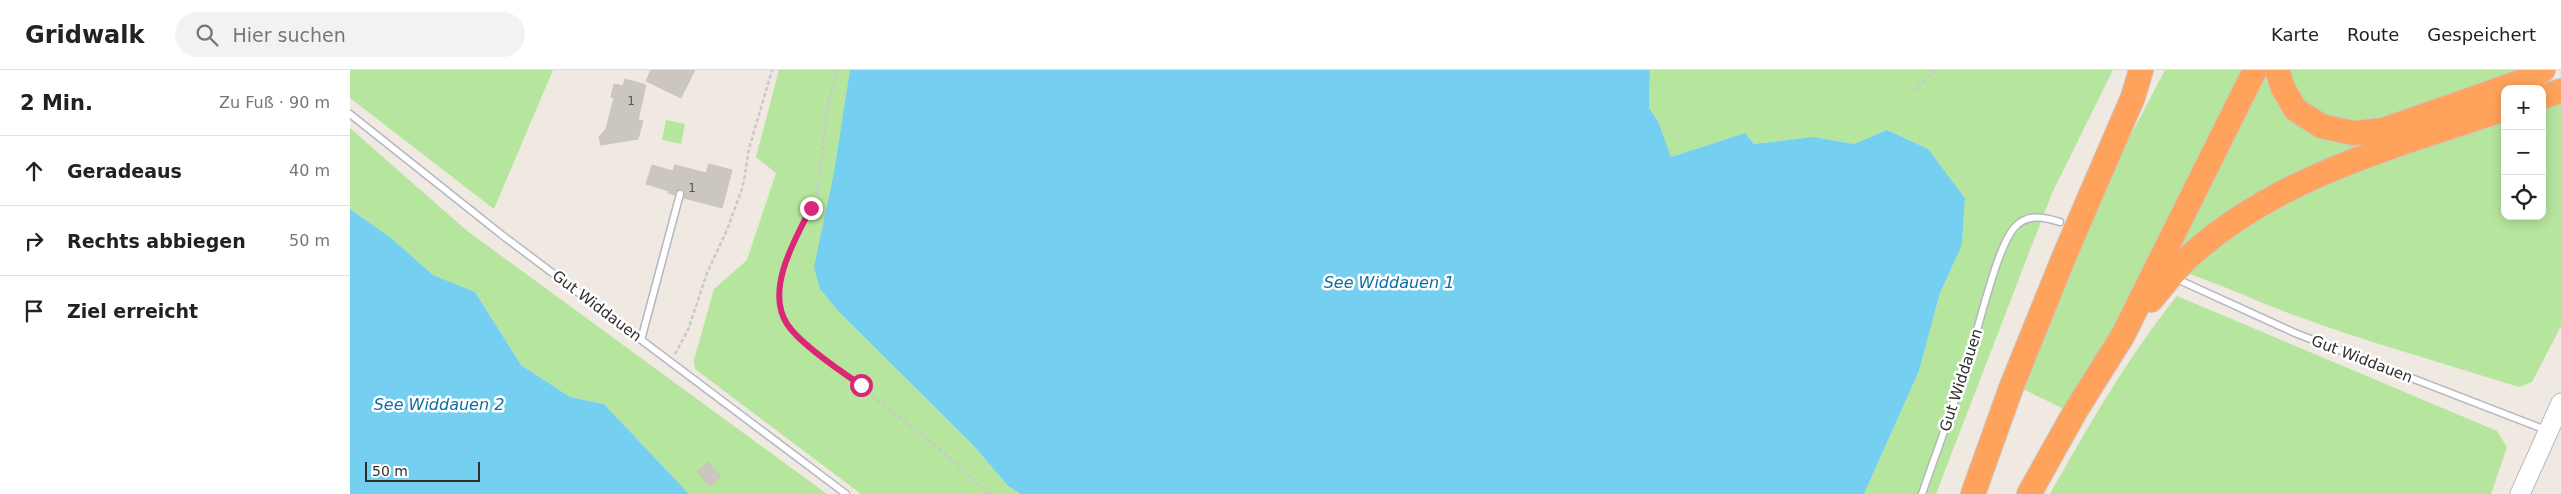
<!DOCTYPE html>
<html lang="de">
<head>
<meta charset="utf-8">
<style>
  :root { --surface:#fff; --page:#f2f2f2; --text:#222; --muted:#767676; --line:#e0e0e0 }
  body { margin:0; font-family:"DejaVu Sans",sans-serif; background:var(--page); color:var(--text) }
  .controls { position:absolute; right:15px; top:15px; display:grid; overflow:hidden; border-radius:10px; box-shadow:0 2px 12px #0003 }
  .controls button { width:45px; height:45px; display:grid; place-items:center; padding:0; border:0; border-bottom:1px solid var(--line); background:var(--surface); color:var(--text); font:25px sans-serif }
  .scale { position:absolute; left:15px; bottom:12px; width:115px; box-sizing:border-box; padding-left:5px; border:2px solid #2e2e2e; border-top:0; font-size:14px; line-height:18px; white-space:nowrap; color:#2e2e2e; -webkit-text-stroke:4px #fff; paint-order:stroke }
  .stop { position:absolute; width:15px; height:15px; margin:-11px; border:4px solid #db2777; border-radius:50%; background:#fff }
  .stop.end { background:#db2777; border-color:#fff; box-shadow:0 1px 5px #0008 }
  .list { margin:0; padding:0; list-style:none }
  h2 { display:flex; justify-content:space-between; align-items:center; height:65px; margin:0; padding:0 20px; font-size:21px }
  h2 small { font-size:16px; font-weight:400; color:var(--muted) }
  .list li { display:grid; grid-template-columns:32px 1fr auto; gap:15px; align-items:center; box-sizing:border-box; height:70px; padding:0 20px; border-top:1px solid var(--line) }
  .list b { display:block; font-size:19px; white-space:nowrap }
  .list em { font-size:16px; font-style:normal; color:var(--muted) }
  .icon { flex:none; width:28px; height:28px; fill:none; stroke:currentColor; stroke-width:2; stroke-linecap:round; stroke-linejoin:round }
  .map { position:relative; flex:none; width:2211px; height:424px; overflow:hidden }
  header { display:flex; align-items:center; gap:30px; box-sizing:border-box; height:70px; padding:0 25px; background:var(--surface); border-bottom:1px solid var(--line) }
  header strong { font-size:24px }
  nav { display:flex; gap:28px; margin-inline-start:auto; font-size:18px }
  .search { width:350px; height:45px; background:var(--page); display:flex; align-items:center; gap:12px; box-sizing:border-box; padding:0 18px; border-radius:28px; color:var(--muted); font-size:19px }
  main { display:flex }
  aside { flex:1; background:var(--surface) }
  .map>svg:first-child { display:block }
</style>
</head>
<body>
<header>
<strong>Gridwalk</strong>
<div class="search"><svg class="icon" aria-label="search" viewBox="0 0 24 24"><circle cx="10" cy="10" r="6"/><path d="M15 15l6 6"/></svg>Hier suchen</div>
<nav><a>Karte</a><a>Route</a><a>Gespeichert</a></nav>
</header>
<main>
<aside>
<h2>2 Min.<small>Zu Fuß · 90 m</small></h2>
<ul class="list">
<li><svg class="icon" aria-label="ahead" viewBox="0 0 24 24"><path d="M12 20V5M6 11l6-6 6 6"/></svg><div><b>Geradeaus</b></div><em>40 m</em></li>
<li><svg class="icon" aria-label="right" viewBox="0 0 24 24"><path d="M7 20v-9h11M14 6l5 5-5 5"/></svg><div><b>Rechts abbiegen</b></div><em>50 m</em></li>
<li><svg class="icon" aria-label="arrive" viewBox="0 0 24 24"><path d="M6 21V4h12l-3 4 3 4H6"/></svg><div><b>Ziel erreicht</b></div></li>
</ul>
</aside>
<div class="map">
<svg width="2211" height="424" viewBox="0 0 2211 424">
  <rect width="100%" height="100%" fill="#efe9e1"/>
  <!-- green -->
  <path fill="#b6e59e" d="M0,0H203L144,139L0,28Z
    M429,0H500L470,219L488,241L623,375L658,416L671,424H511L345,299L344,290L364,219L397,190L426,103L406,87Z
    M1300,0H1763L1702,123L1586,424H1514L1569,301L1590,223L1612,175L1615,128L1578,79L1537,60L1504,74L1463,67L1404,74L1395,63L1321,87L1308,51L1299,38Z
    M1815,0H1896L1772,247L1718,341L1671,318L1774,78Z
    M1912,0H1920L1938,38L2038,64L1994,87L1822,195Z
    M1933,0H2173L2009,58L1956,41Z
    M2211,26V256L2182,312L2169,317C2090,292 2010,270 1933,241C1899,228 1868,213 1833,202L1924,133L2155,46V146H2192V33Z
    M316,50L335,54L331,74L312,70Z
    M0,58L116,160L477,424H339L254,334L220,327L171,295L125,222L83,205L41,168L0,139Z
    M1827,226L2147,361L2157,377L2141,424H1700C1739,355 1777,288 1827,226Z"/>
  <!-- water -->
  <path fill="#75cff0" d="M500,0H1300L1299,38L1308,51L1321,87L1395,63L1404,74L1463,67L1504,74L1537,60L1578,79L1615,128L1612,175L1590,223L1569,301L1514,424H671L658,416L623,375L488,241L470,219L464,197L484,103Z
    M0,139L41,168L83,205L125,222L171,295L220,327L254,334L339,424H0Z"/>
  <!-- building -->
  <path fill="#cbc7bf" stroke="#cbc5ba" d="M301,0H345L331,28L296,11Z
    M275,9L296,15L288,50L293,51L288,69L251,75L249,67L256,59L264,28L261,27L264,14L273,16Z
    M359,94L382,100L372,138L334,128L335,122L332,119L327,120L324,125L318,123L319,121L296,114L302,95L323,101L325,95L356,103Z
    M358,392L371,406L360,416L347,402Z"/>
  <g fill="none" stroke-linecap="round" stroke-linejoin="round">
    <defs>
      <path id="service" d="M0,44L152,165L496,424
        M1829,210L1945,263L2196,360
        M291,270L330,124
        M1572,424C1588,377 1606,331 1620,283C1630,254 1646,180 1664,158C1677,143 1694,147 1710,152"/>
      <path id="secondary" d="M2170,424L2211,333"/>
      <path id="motorway" d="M1927,0L1933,18L1945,39L1971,56L2003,63L2033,60L2173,11L2193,0
        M2192,27L2211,21
        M1801,230C1814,215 1826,198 1841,185C1928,106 2046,76 2155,39
        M1623,424L1661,318L1714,187L1783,27L1791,0
        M1679,424L1726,340L1773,265L1905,0"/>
    </defs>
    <!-- service casing -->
    <use href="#service" stroke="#b4b7c1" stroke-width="9"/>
    <!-- secondary casing -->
    <use href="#secondary" stroke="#b4b7c1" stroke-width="21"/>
    <!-- motorway casing -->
    <use href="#motorway" stroke="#c9c9c9" stroke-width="26"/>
    <!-- path -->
    <path stroke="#c9c9c9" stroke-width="2.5" stroke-dasharray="4 2.5" stroke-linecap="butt" d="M488,0L478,34L467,124L436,187L430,215L431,235L436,253L446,265L477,291L584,374L639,424
      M1563,21L1586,0
      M325,284L338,260L357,203L377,160L393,116L399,79L422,0"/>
    <!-- service -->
    <use href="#service" stroke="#fff" stroke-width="6"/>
    <!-- secondary -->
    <use href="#secondary" stroke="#fff" stroke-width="19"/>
    <!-- motorway -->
    <use href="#motorway" stroke="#ffa35c" stroke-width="24"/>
  </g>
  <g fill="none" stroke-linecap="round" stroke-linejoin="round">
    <!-- route -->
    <path stroke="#db2777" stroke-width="6" d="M461,138C445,169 415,220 437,254C450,274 490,301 511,315"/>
  </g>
  <g text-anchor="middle" stroke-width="5" stroke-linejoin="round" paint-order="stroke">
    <!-- number labels -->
    <g font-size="12" fill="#555452">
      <text x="281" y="35">1</text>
      <text x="342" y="122">1</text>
    </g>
    <!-- street labels -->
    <g font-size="15" fill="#2e2e2e" stroke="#fff">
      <text transform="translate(247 236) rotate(37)" y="5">Gut Widdauen</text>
      <text transform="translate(2012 289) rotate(21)" y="5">Gut Widdauen</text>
      <text transform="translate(1611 310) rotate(-72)" y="5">Gut Widdauen</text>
    </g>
    <!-- water labels -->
    <g font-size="16" font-style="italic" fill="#0d6fa3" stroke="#fff">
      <text x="1039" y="218">See Widdauen 1</text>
      <text x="89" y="340">See Widdauen 2</text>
    </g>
  </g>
</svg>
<div class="controls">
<button>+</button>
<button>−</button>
<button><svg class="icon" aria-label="locate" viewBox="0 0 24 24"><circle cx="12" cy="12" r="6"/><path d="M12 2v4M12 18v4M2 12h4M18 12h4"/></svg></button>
</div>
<div class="scale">50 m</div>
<div class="stop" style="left:511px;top:315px"></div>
<div class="stop end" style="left:461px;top:138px"></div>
</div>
</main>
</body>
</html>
